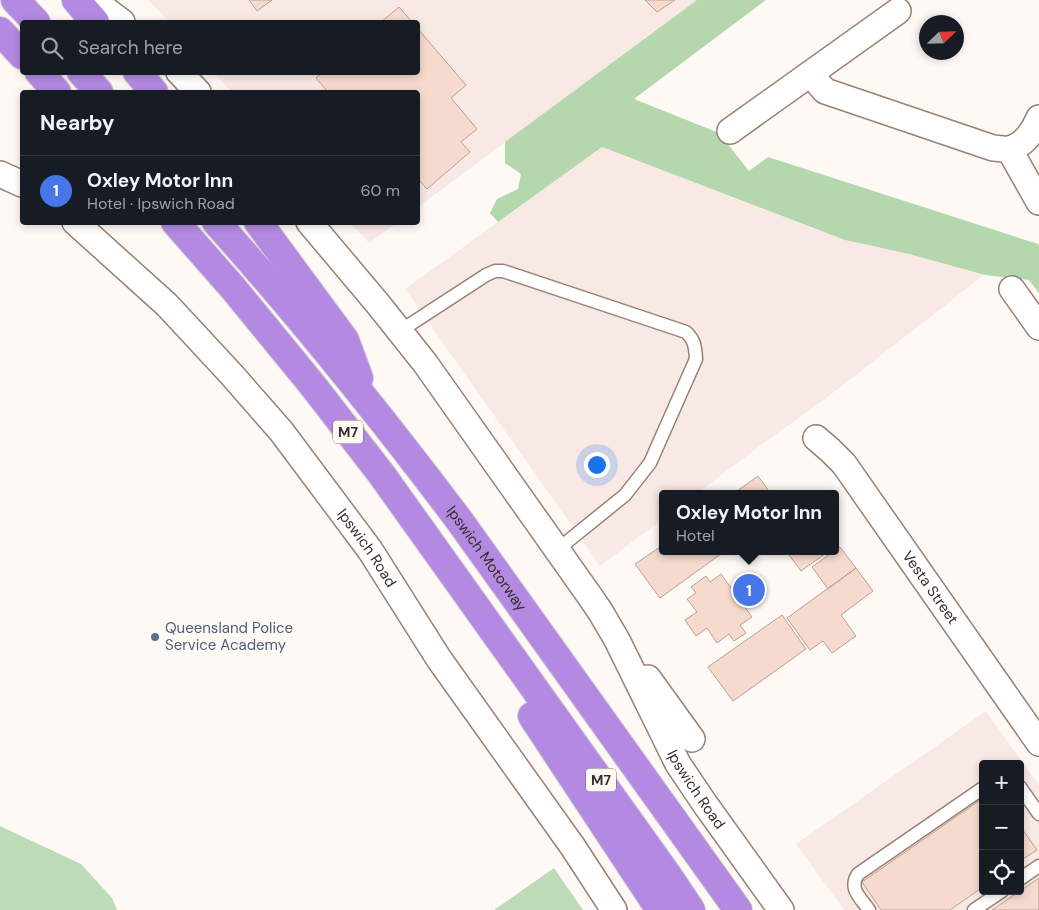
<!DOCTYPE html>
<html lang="en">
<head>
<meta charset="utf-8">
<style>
  :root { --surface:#171b24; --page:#242831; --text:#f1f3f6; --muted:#9ea1a6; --line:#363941; --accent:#4776e8 }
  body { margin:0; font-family:"DM Sans",sans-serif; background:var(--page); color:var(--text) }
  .controls { position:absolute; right:15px; bottom:15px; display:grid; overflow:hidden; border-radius:5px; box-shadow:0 2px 8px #0003 }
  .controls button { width:45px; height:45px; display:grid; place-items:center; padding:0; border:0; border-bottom:1px solid var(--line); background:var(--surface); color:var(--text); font:25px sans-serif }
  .compass { position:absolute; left:919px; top:15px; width:45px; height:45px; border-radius:50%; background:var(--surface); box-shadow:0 2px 8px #0003; rotate:67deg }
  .you { position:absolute; left:596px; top:464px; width:18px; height:18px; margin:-12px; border:4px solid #fff; border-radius:50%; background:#1a73e8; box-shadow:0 0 0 8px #1a73e833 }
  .badge { display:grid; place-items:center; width:32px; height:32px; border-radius:50%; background:var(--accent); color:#fff; font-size:16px; font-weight:700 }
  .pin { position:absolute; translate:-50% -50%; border:2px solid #fff; box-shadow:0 1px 5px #0006 }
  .popup { position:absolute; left:659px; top:490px; width:180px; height:65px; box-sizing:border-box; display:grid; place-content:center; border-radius:5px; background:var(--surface); filter:drop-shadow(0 1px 4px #0005); font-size:16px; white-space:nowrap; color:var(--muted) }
  .popup b { font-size:19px; color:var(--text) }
  .popup::after { content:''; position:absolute; left:50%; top:100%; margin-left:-10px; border:10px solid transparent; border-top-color:var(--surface) }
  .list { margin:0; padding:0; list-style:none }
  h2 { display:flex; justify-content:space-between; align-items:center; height:65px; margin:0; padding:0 20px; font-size:21px }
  h2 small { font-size:16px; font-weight:400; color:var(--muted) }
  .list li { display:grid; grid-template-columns:32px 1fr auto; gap:15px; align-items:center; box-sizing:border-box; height:70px; padding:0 20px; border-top:1px solid var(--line) }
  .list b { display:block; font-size:19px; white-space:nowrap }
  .list p { margin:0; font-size:16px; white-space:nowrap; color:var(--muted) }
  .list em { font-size:16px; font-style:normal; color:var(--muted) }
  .icon { flex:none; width:28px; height:28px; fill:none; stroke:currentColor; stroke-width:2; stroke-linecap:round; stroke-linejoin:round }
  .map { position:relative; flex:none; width:1039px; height:910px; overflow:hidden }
  .search { position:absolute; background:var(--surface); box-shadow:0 2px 8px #0003; left:20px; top:20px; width:400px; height:55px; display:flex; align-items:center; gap:12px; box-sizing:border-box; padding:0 18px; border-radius:5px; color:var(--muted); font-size:19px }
  .panel { position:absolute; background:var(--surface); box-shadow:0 2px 8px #0003; left:20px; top:90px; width:400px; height:135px; border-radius:5px }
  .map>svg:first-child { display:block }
</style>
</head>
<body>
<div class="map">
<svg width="1039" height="910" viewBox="0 0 1039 910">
  <rect width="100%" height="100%" fill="#fff9f6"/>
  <!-- industrial -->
  <path fill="#f8e9e5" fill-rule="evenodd" d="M148,0H697L418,207V92H232L214,73L418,72V22H169Z
    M602,147L845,240L909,254L984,275L825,399L772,437L696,494H663V519L600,566L405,289Z
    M350,223H397L369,243Z
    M986,711L1039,785V910H844L796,844ZM983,764H1020V891H983Z"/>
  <!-- green -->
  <path fill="#bedbb8" d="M0,826L81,864L112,898L117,910H0Z
    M554,868L583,910H494Z"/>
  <!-- forest -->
  <path fill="#b4d7ad" d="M697,0H766L634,99L719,133L749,171L768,157L1038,244L1039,246V293L1029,280L985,275L909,254L845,240L602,147L498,222L490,213L497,199L518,189L521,174L505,163V142Z"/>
  <!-- building -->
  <path fill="#f7dace" stroke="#ba9f93" d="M249,0H272L257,11Z
    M645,0H675L657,12Z
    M399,7L412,22H381Z
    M418,29L466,85L451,98L477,129L461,142L470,152L427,189L419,180L418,181V92H328L316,78L323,72H418Z
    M758,476L771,494H733Z
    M663,545V551H725L660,598L635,564Z
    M840,547L856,568L828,589L812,567L834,551H835Z
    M786,551H829L801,571Z
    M856,568L873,591L841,615L856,636L832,653L823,641L810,650L787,618Z
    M721,574L752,617L740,625L746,633L734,641L729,634L717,643L707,628L696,636L685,620L697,612L687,599L696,593L691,587L706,576L710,582Z
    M782,615L806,649L733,701L708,667Z
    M983,798V887L950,910H881L862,882Z
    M1020,826L1037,850L1020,861Z
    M1039,878V910H992L1020,891Z"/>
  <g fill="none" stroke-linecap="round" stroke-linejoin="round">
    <defs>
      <path id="lane" d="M400,331L486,275L495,271H503L686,332C695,341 695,346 696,359L650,463L625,495L557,550
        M1020,787L1039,814
        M1020,879L1039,866
        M869,910C861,898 848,889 858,874L983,788
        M974,910L1002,891"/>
      <g id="street">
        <path d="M93,0L122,22"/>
        <path d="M179,72L198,92"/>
        <path d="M810,74L825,91L993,148C998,148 1005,150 1009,149C1024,146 1034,130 1039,118"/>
        <path d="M730,131L898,11"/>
        <path d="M1009,149L1039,202"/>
        <path d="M0,174L22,184"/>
        <path id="s1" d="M75,222L167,305L232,375L281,431L370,550L439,659L573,847L614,910"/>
        <path id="s2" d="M309,222L378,304L425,363L589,595L600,611L617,640L678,764L705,804L781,910"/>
        <path d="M1012,289L1039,327"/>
        <path id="s3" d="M816,438L830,450L844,464L1039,743"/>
        <path d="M648,678L692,739"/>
      </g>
      <g id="highway">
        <path d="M15,0L36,22"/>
        <path d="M76,0L95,22"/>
        <path d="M0,31L22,55"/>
        <path d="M39,72L57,92"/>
        <path d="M81,72L99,92"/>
        <path d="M137,72L154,92"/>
        <path d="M175,222L233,288L314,387L382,475L669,877L691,910"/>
        <path id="s4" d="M216,222C302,318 382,418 459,520L738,910"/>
        <path d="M258,222L345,340L359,378"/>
        <path d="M532,716L660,910"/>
      </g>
    </defs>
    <!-- lane casing -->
    <use href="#lane" stroke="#998072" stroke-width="15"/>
    <!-- street casing -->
    <use href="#street" stroke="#998072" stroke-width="28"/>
    <!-- highway casing -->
    <use href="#highway" stroke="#d7d5d4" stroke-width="30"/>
    <!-- lane -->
    <use href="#lane" stroke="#fff" stroke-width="12"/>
    <!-- street -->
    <use href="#street" stroke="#fff" stroke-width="25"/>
    <!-- highway -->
    <use href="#highway" stroke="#b389e2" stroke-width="28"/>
  </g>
  <!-- markers -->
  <circle fill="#5c6f8a" stroke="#fff9f6" stroke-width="2" cx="155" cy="637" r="5"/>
  <g text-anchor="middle" stroke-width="4.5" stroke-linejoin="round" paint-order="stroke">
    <!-- shield labels -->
    <g fill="#fff9f6" stroke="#746a66" stroke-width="1">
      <rect x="333" y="420.5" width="30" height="23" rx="4"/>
      <rect x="586" y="768.5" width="30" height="23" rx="4"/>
    </g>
    <g font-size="14" font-weight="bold" fill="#382d28">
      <text x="348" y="437">M7</text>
      <text x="601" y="785">M7</text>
    </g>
    <!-- street labels -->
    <g font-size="15" fill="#382d28" stroke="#fff9f6">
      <text dy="5" stroke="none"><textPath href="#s1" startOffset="439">Ipswich Road</textPath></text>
      <text dy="5" stroke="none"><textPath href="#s4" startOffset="432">Ipswich Motorway</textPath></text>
      <text dy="5" stroke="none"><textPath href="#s3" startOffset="189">Vesta Street</textPath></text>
      <text dy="5" stroke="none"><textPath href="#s2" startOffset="689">Ipswich Road</textPath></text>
    </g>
    <!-- service labels -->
    <g font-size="15" fill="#4e5e75" stroke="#fff9f6" text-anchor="start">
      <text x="165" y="633">Queensland Police<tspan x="165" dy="17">Service Academy</tspan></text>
    </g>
  </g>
</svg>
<div class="controls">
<button>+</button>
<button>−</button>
<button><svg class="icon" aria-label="locate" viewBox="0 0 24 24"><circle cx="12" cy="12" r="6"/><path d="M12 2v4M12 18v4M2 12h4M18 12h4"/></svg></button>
</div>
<svg class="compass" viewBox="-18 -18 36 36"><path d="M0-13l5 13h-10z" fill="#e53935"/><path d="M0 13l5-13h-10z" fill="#9ea1a6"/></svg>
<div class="you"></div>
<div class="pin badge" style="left:749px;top:590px">1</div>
<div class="popup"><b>Oxley Motor Inn</b>Hotel</div>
<div class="search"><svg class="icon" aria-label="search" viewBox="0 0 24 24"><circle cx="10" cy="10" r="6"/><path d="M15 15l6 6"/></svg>Search here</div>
<section class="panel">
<h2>Nearby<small></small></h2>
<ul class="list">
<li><span class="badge">1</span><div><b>Oxley Motor Inn</b><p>Hotel · Ipswich Road</p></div><em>60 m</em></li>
</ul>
</section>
</div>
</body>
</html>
